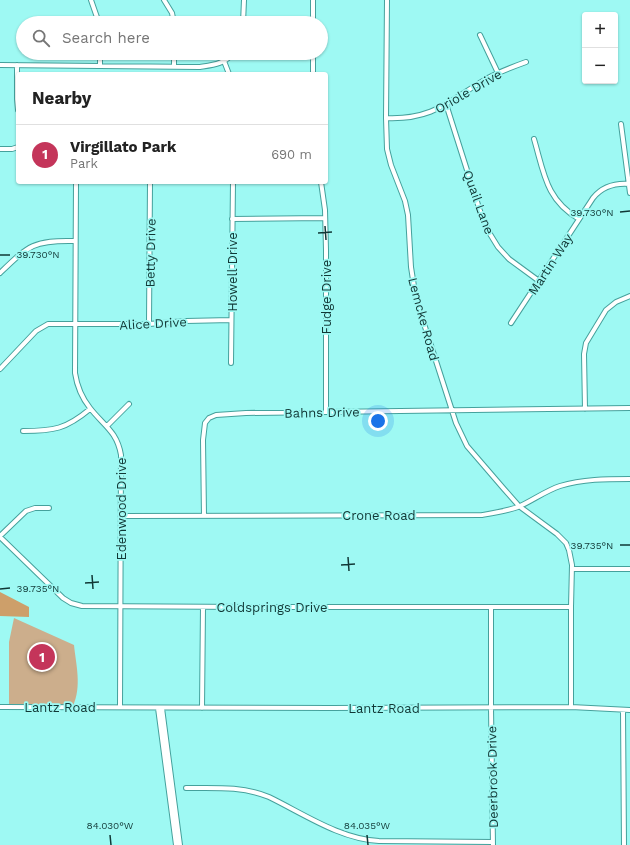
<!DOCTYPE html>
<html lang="en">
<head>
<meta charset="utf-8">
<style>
  :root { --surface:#fff; --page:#f6f6f6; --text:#222; --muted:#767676; --line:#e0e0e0; --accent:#c4355a }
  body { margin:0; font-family:"Work Sans",sans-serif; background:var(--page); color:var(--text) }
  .controls { position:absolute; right:12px; top:12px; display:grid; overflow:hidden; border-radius:4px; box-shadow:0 1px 3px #0004 }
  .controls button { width:36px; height:36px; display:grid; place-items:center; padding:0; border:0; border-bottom:1px solid var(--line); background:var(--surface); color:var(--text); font:20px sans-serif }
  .you { position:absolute; left:378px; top:421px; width:14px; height:14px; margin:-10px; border:3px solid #fff; border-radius:50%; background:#1a73e8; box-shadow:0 0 0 6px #1a73e833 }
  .badge { display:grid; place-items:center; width:26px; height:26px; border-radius:50%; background:var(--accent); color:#fff; font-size:13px; font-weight:700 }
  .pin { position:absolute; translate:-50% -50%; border:2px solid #fff; box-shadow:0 1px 4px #0006 }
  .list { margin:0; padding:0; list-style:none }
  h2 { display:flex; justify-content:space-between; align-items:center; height:52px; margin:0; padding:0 16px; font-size:17px }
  h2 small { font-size:13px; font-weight:400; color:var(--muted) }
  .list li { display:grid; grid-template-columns:26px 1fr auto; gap:12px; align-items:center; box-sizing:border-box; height:60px; padding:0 16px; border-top:1px solid var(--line) }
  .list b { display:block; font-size:15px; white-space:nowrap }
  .list p { margin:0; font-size:13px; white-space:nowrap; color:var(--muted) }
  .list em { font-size:13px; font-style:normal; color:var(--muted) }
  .icon { flex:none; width:22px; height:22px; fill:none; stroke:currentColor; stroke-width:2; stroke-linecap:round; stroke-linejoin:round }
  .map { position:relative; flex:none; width:630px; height:845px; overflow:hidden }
  .search { position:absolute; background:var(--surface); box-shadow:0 1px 3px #0004; left:16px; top:16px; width:312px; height:44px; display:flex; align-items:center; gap:10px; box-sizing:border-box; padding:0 14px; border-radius:22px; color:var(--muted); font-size:15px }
  .panel { position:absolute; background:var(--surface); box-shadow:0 1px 3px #0004; left:16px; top:72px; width:312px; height:112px; border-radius:4px }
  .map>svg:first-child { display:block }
</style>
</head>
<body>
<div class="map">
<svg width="630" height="845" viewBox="0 0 630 845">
  <rect width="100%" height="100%" fill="#9ef9f3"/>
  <!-- green -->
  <path fill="#ccae8c" d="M14,618L74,645C76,665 82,686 73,706L9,704V642Z"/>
  <!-- forest -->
  <path fill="#cd9f6a" d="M0,592L29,607V617L0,616Z"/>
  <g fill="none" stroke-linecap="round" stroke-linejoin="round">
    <defs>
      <path id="minor" d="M91,0L99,23
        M164,0L172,13L174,23
        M387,0L386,118L387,149L391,165L405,201L408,215L411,267L416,299L456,423L467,446L504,489L519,506L557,534L566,543L569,550L572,565L571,607V707
        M243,23L244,0
        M313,23V0
        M480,35L498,73
        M224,61L229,74
        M0,65L200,67C213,65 225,64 233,53
        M17,65V99L18,110
        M100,66V53
        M174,66V53
        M313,74V53
        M446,104L480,211L490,234L498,247L509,259L539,281
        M386,118C433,120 449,101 486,79C499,72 512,67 526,62
        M621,124L630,193
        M534,139C544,173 546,200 579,219
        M0,149H12L18,147
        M76,182L75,373C77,386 82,398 90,408C103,425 117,431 121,455L120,707
        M321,182L325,210L326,250V412
        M232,219L325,218
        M0,273C29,245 34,240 75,241
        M511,323L593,198C602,187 615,183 629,184
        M149,324L150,182
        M231,363L233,182
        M0,369L36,331L48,324H149L186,321L231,320
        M585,409L584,354L586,343L606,310L616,302L630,296
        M107,426L129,404
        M23,431C54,431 66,429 90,409
        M121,516L482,515C494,513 507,511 518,507C532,501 545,491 560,486C583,479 606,479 630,479
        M204,516L203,440L205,423L209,418L216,415L246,413L630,408
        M0,536L26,511L35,508H49
        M0,537L63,598L71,603L82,606L248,607H571
        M572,569H630
        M491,607V708L493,845
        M0,707L330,708L571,707L630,710
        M158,708L176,845
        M162,708L180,845
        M202,708L203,607
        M623,711L624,845
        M186,788C214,788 243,786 269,797C304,814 340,839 379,841L493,842"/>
    </defs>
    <!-- minor casing -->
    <use href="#minor" stroke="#45a19c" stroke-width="6"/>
    <!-- minor -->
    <use href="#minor" stroke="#fff" stroke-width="4"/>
  </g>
  <!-- ticks -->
  <path fill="none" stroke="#113836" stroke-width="1.5" d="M620,212L630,211M325,226L326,240M318,233L332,232M0,255H10M620,545H630M348,557L349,571M341,565L355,564M92,575L93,589M85,583L99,582M0,589L10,588M110,835L111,845M367,835L368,845"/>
  <g text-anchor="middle" stroke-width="3.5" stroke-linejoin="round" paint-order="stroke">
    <!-- street labels -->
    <g font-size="13" fill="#113836" stroke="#9ef9f3">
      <text transform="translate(468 91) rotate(-30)" y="5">Oriole Drive</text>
      <text transform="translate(479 202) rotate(70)" y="5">Quail Lane</text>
      <text transform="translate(150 253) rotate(-89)" y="5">Betty Drive</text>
      <text transform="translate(550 264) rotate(-57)" y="5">Martin Way</text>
      <text transform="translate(232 272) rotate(-90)" y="5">Howell Drive</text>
      <text transform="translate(326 297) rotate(-90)" y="5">Fudge Drive</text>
      <text transform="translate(424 319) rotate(75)" y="5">Lemcke Road</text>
      <text transform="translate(153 323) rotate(-3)" y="5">Alice Drive</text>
      <text transform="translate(322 412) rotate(-1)" y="5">Bahns Drive</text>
      <text transform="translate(121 509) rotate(-90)" y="5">Edenwood Drive</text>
      <text x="379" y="520">Crone Road</text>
      <text x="272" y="612">Coldsprings Drive</text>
      <text x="60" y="712">Lantz Road</text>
      <text x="384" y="713">Lantz Road</text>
      <text transform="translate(492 777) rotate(-91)" y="5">Deerbrook Drive</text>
    </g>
  </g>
  <g font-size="10" text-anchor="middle" fill="#113836" stroke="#9ef9f3" stroke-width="3.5" stroke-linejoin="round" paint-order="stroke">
    <text x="592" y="216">39.730°N</text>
    <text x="38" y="258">39.730°N</text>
    <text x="592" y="549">39.735°N</text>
    <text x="38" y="592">39.735°N</text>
    <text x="110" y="829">84.030°W</text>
    <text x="367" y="829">84.035°W</text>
  </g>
</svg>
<div class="controls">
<button>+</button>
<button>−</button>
</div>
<div class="you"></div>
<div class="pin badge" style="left:42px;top:657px">1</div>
<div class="search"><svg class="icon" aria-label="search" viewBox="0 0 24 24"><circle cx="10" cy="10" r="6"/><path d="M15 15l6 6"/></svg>Search here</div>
<section class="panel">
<h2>Nearby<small></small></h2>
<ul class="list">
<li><span class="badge">1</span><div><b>Virgillato Park</b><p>Park</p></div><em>690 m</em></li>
</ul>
</section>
</div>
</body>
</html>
